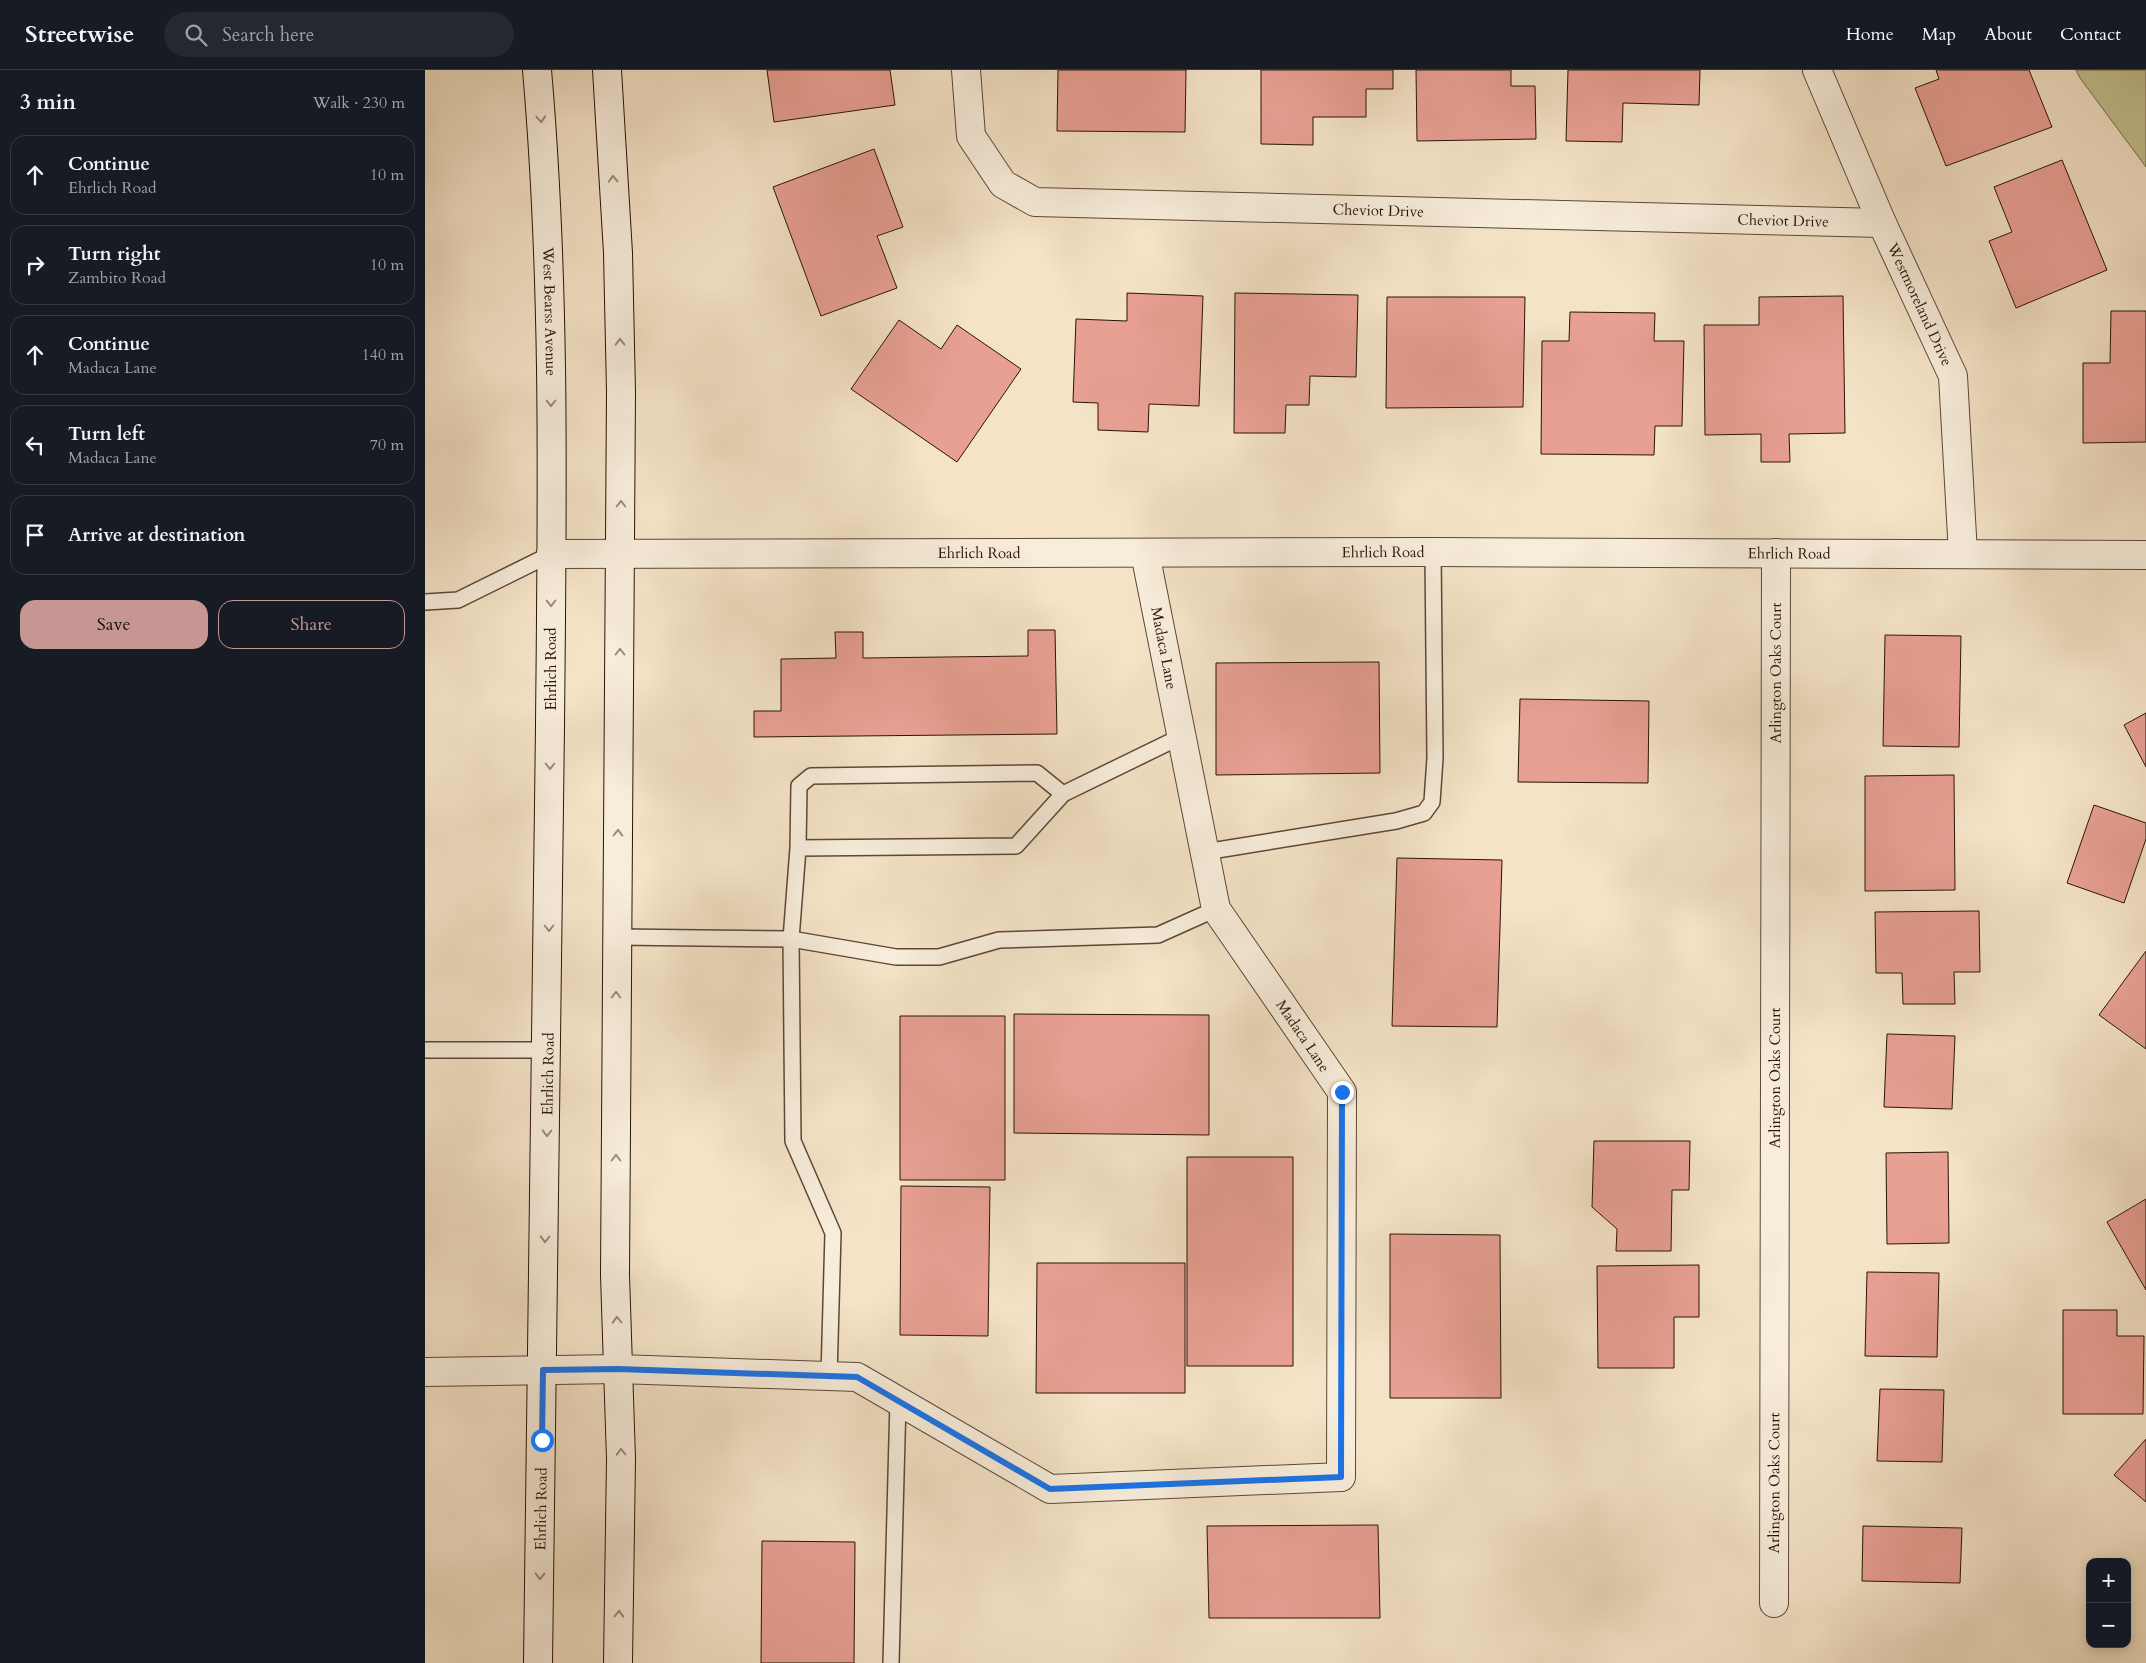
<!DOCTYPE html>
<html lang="en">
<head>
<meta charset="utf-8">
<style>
  :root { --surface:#171b24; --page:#242831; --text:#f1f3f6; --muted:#9ea1a6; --line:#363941; --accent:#c59692 }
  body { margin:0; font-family:Cardo,serif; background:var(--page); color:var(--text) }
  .controls { position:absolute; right:15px; bottom:15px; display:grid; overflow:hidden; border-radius:10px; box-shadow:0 2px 12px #0003 }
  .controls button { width:45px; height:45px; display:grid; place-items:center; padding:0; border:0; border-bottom:1px solid var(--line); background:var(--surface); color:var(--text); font:25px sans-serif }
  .stop { position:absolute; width:15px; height:15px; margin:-11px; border:4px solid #1a73e8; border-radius:50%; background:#fff }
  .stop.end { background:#1a73e8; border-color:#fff; box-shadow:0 1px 5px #0008 }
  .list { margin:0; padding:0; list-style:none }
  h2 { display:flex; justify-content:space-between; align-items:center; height:65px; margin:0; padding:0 20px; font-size:21px }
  h2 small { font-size:16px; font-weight:400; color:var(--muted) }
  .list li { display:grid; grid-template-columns:32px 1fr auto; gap:15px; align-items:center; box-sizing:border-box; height:80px; margin:0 10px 10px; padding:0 10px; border:1px solid var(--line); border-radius:15px }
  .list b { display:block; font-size:19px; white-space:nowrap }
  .list p { margin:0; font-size:16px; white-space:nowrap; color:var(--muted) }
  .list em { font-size:16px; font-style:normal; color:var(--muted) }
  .actions { display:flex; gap:10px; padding:15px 20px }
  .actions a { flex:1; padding:11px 0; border:1px solid var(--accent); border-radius:15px; text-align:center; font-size:18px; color:var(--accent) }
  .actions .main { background:var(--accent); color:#111 }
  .icon { flex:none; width:28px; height:28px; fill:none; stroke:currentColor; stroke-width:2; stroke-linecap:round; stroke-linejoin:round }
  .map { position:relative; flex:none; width:1721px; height:1593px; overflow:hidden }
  header { display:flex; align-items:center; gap:30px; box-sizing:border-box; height:70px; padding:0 25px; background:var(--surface); border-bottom:1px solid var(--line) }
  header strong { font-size:24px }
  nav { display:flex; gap:28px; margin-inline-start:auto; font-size:18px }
  .search { width:350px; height:45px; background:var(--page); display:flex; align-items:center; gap:12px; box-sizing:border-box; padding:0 18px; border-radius:28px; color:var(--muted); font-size:19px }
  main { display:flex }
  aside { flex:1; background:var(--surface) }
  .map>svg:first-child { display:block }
</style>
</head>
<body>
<header>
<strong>Streetwise</strong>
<div class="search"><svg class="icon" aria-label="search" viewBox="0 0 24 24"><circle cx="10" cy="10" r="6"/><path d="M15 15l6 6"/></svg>Search here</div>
<nav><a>Home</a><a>Map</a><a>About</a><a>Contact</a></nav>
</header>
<main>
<aside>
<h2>3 min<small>Walk · 230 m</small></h2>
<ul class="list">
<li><svg class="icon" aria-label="ahead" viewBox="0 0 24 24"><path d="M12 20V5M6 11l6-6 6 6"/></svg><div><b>Continue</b><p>Ehrlich Road</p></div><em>10 m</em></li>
<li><svg class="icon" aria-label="right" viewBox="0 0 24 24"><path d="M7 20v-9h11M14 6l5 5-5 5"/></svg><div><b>Turn right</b><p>Zambito Road</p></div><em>10 m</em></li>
<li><svg class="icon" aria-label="ahead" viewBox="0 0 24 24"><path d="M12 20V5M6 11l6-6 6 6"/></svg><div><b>Continue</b><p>Madaca Lane</p></div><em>140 m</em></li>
<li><svg class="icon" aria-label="left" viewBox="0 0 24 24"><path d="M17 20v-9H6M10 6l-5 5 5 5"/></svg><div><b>Turn left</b><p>Madaca Lane</p></div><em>70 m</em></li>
<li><svg class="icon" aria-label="arrive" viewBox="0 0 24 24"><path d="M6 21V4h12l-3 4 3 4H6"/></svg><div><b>Arrive at destination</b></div></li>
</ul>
<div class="actions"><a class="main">Save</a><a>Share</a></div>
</aside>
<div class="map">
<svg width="1721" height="1593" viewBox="0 0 1721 1593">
  <rect width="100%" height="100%" fill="#f4e3c7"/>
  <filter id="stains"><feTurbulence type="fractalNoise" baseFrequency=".004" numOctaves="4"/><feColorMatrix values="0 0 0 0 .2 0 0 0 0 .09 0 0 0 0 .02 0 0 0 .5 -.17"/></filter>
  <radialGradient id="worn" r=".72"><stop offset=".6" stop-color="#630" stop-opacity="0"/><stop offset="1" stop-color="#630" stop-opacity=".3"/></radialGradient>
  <!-- green -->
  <path fill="#c3c190" stroke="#776a4c" d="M1651,0H1721V97L1655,8Z"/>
  <!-- building -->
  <path fill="#e8a093" stroke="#2b1307" d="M342,0H465L470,35L349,52Z
    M633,0H761L760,62L632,61Z
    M836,0H968V19H941V47H888V75L836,74Z
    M991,0H1086V16H1110L1111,69L992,71Z
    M1143,0H1275L1274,35L1198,33L1197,72L1141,71Z
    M1511,0H1604L1627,57L1521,96L1490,18L1514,9Z
    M449,79L478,157L452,166L472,218L396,246L348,117Z
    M1637,90L1682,200L1591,238L1564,171L1587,162L1569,117Z
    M702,223L778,226L774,336L724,334L723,362L673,360V333L648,332L651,249L702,251Z
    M810,223L933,225L931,307L885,306L884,335H861L860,363H809Z
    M1418,226L1420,363L1364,364L1365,392H1336V364L1280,365L1279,255H1334V227Z
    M962,227H1100L1098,337L961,338Z
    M1686,241H1721V372L1658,373V293H1685Z
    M1145,242L1230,243L1229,271H1259L1257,356H1230L1229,385L1116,384L1117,271H1144Z
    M474,250L516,279L532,255L596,299L532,392L426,319Z
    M603,560H630L632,664L329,667V641H356V589L411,588L410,562H438V588L603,586Z
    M1460,565L1536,566L1534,677L1458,676Z
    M954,592L955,703L791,705V593Z
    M1095,629L1224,631L1223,713L1093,712Z
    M1721,643V697L1699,655Z
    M1529,705L1530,820L1440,821V706Z
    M1669,735L1721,753V769L1699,833L1642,813Z
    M972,788L1077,790L1072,957L967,956Z
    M1554,841L1555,902H1529L1530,934H1478L1477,903H1451L1450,842Z
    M1721,881V979L1674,945Z
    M589,944L784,945V1065L589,1063Z
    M475,946H580V1110H475Z
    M1462,964L1530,966L1527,1039L1459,1037Z
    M1169,1071H1265L1264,1120H1247L1246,1181H1191L1192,1159L1167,1137Z
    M1523,1082L1524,1173L1462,1174L1461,1083Z
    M762,1087H868V1296H762Z
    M476,1116L565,1117L563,1266L475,1265Z
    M1721,1129V1220L1682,1152Z
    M965,1164L1075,1165L1076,1328H965Z
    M612,1193H760V1323H611Z
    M1274,1195V1247H1249V1298H1173L1172,1196Z
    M1442,1202L1514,1203L1512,1287L1440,1286Z
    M1638,1240H1692V1266H1719L1718,1344H1638Z
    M1455,1319L1519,1320L1517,1392L1452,1391Z
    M1721,1369V1432L1689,1405Z
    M953,1455L955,1548H784L782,1456Z
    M1438,1456L1537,1458L1535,1513L1437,1511Z
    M337,1471L430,1472L429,1593H336Z"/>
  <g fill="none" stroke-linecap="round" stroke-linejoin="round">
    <defs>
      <path id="service" d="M0,532L33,530L126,484
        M373,778L374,716L386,706L612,703L638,724
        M780,782L971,751L999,743L1007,732L1010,688L1008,482
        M192,867L366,869L471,887H514L574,870L733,865L791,839
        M0,980H123
        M404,1306L408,1163L368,1071L366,869L373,778L591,776L638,724L757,666
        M466,1593L473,1331"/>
      <g id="minor">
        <path id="s1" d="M541,0L546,66L578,114L610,132L1457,153"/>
        <path id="s2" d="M1392,0L1457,153L1528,306L1538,484"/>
        <path id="s3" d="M126,484L1008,482L1721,485"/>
        <path d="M0,1302L193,1299L432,1307L625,1419L916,1407L917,1022L791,839L720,483"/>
        <path id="s4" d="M1349,1533L1351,483"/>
      </g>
      <g id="secondary">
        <path id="s5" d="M112,0C131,218 127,437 125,656C123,969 118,1281 113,1593"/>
        <path d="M182,0L193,183L196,322L190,1205L196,1389L193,1593"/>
      </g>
    </defs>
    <!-- service casing -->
    <use href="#service" stroke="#5d4737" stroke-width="18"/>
    <!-- minor casing -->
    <use href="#minor" stroke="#5d4737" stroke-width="30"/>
    <!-- secondary casing -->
    <use href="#secondary" stroke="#2b1307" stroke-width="30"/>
    <!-- service -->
    <use href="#service" stroke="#f8eddb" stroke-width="15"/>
    <!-- minor -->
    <use href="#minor" stroke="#f8eddb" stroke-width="28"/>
    <!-- secondary -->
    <use href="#secondary" stroke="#f8eddb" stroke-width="28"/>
  </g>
  <!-- one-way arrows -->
  <defs><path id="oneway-chevron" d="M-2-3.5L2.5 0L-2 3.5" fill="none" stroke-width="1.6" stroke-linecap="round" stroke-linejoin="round" transform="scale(1.25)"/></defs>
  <g stroke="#9c8b7c">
    <use href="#oneway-chevron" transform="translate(116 49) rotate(86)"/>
    <use href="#oneway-chevron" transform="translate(188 109) rotate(-93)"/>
    <use href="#oneway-chevron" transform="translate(195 272) rotate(-91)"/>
    <use href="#oneway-chevron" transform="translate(126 333) rotate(90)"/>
    <use href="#oneway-chevron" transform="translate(196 434) rotate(-90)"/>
    <use href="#oneway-chevron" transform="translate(126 533) rotate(90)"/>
    <use href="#oneway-chevron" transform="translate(195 582) rotate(-90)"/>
    <use href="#oneway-chevron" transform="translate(125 696) rotate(90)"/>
    <use href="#oneway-chevron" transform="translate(193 763) rotate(-89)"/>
    <use href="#oneway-chevron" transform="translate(124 858) rotate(90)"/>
    <use href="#oneway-chevron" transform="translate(191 925) rotate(-90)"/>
    <use href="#oneway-chevron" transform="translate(122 1063) rotate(91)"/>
    <use href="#oneway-chevron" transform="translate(191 1088) rotate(-90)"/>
    <use href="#oneway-chevron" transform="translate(120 1169) rotate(91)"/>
    <use href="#oneway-chevron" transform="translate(192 1250) rotate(-92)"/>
    <use href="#oneway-chevron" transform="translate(196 1382) rotate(-92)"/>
    <use href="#oneway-chevron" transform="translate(115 1506) rotate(91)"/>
    <use href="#oneway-chevron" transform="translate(194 1544) rotate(-89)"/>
  </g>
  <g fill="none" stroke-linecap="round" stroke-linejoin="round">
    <!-- route -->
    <path stroke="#1a73e8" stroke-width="6" d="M117,1370L118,1300L193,1299L432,1307L625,1419L916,1407L917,1022"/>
  </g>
  <g text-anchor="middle" stroke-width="4" stroke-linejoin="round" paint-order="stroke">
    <!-- street labels -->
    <g font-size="15" fill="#2b1307" stroke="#f8eddb">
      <text dy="5" stroke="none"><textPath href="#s1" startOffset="504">Cheviot Drive</textPath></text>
      <text dy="5" stroke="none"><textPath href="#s1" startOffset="909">Cheviot Drive</textPath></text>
      <text dy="5" stroke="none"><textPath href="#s2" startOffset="256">Westmoreland Drive</textPath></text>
      <text dy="5" stroke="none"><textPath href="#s5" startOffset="242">West Bearss Avenue</textPath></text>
      <text dy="5" stroke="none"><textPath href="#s3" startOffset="428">Ehrlich Road</textPath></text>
      <text dy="5" stroke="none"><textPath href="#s3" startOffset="832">Ehrlich Road</textPath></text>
      <text dy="5" stroke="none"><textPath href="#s3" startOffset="1238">Ehrlich Road</textPath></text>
      <text transform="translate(739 578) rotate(79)" y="5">Madaca Lane</text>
      <text transform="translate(126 599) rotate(-90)" y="5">Ehrlich Road</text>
      <text dy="5" stroke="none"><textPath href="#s4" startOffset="930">Arlington Oaks Court</textPath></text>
      <text transform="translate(878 966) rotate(56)" y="5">Madaca Lane</text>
      <text transform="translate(123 1004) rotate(-89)" y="5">Ehrlich Road</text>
      <text dy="5" stroke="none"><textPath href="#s4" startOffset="525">Arlington Oaks Court</textPath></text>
      <text dy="5" stroke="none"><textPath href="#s4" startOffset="120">Arlington Oaks Court</textPath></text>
      <text transform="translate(116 1439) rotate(-89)" y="5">Ehrlich Road</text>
    </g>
  </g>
  <rect width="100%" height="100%" filter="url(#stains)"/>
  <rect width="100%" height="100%" fill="url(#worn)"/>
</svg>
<div class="controls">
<button>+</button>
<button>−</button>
</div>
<div class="stop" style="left:117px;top:1370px"></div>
<div class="stop end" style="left:917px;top:1022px"></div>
</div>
</main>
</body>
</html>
